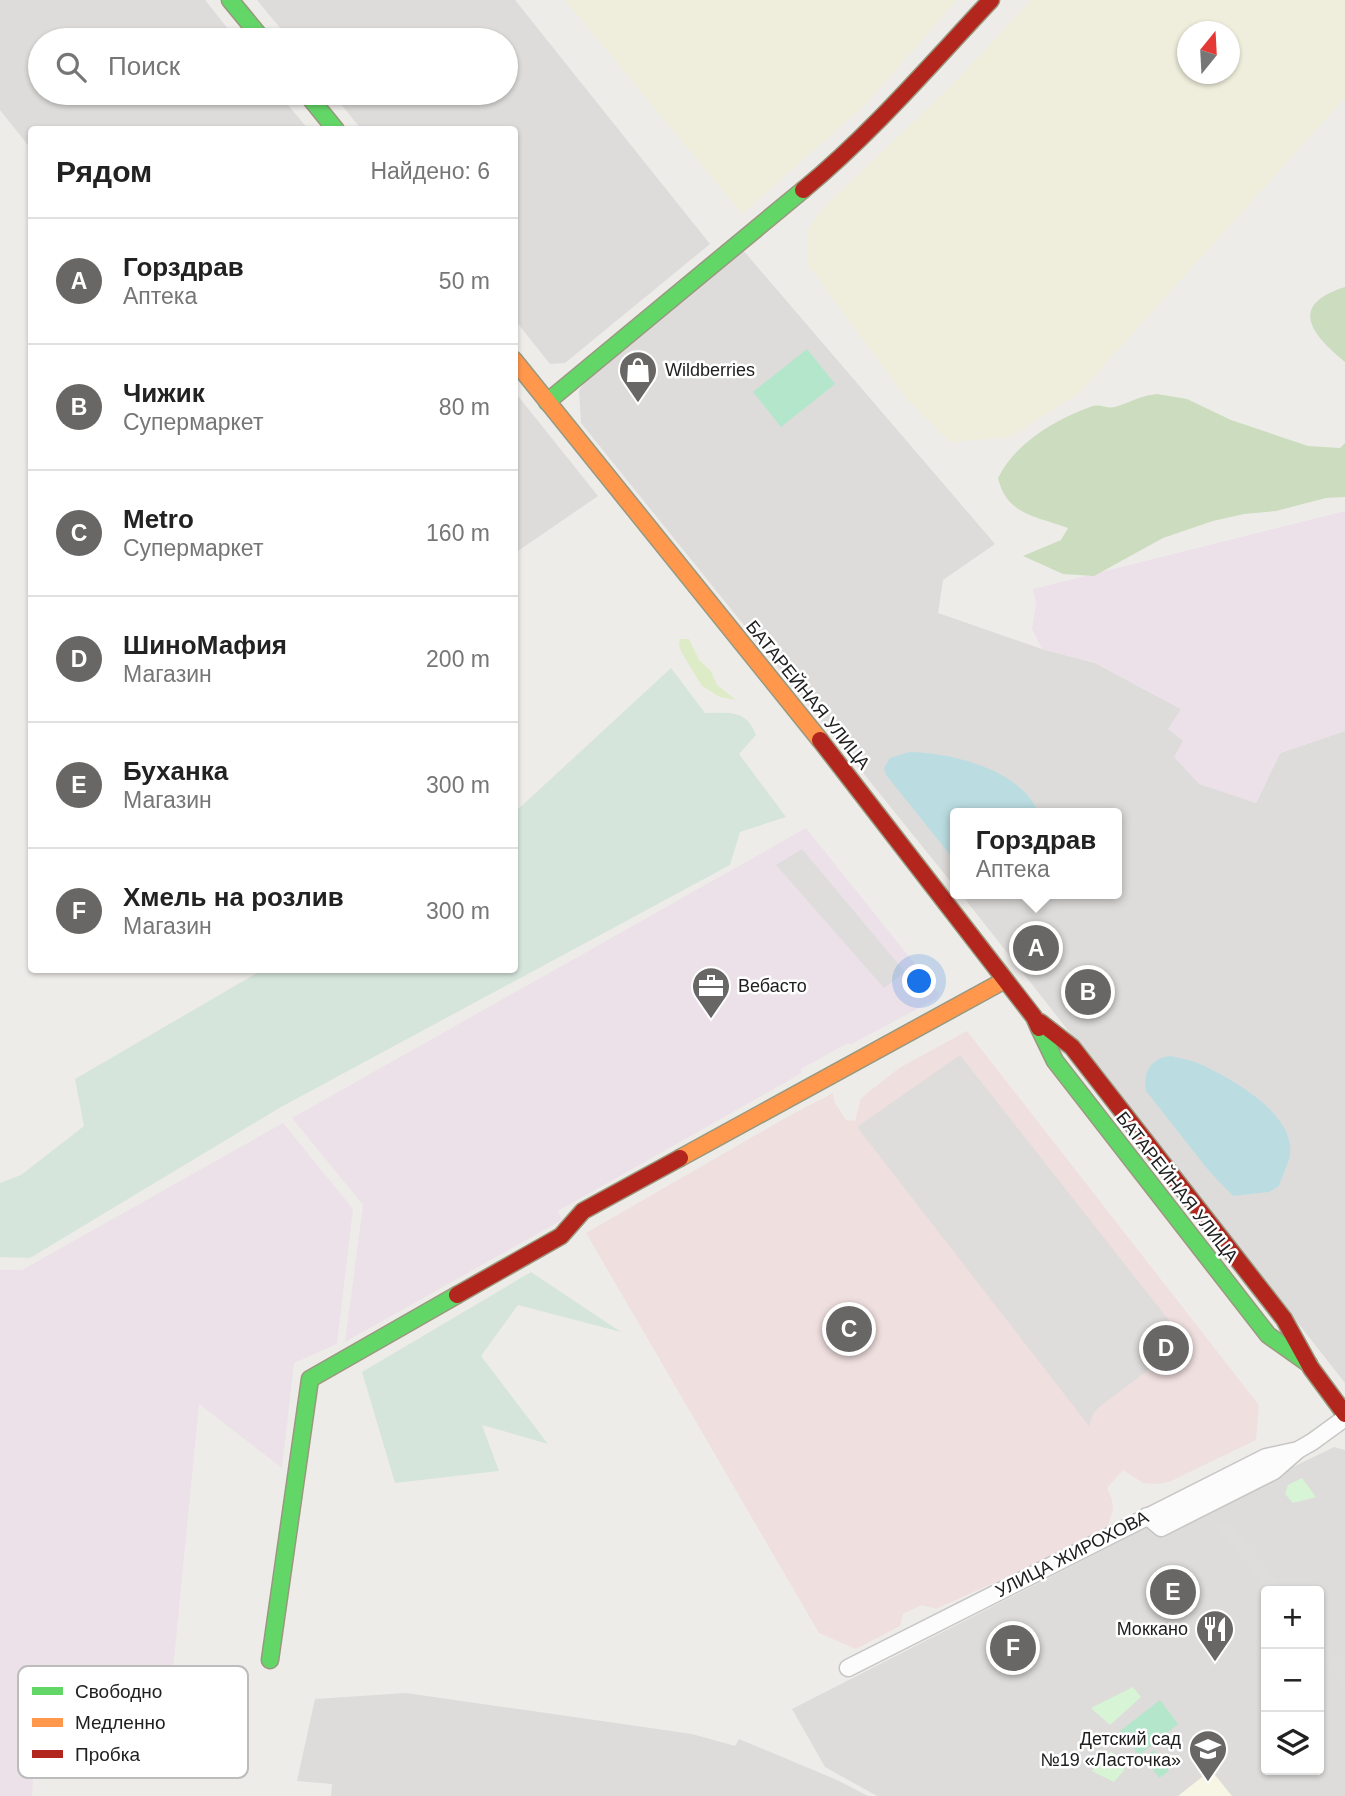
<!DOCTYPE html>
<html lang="ru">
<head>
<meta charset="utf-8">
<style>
  :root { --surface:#fff; --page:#f6f6f6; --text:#222; --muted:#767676; --line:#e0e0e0; --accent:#686766 }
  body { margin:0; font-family:Helvetica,sans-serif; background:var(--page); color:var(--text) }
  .controls { position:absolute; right:21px; bottom:21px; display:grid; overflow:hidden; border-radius:7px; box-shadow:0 2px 5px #0004 }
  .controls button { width:63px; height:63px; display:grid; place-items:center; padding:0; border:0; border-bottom:2px solid var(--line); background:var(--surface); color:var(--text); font:35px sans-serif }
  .compass { position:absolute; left:1177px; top:21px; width:63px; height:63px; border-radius:50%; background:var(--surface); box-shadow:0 2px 5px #0004; rotate:18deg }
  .you { position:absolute; left:920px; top:982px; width:24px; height:24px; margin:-18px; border:5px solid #fff; border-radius:50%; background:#1a73e8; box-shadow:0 0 0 10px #1a73e833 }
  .badge { display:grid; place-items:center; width:46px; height:46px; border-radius:50%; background:var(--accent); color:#fff; font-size:23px; font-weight:700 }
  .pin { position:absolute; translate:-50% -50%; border:4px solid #fff; box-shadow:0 2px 7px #0006 }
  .popup { position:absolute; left:950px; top:808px; width:172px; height:91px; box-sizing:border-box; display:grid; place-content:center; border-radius:7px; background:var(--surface); filter:drop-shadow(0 2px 5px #0005); font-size:23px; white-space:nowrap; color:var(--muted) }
  .popup b { font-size:26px; color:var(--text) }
  .popup::after { content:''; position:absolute; left:50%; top:100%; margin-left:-14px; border:14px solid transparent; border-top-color:var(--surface) }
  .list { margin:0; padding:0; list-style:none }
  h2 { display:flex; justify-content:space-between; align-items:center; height:91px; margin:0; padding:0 28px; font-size:30px }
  h2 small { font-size:23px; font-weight:400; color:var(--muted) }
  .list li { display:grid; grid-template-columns:46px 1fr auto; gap:21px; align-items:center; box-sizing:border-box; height:126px; padding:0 28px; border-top:2px solid var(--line) }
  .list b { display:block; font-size:26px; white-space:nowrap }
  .list p { margin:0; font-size:23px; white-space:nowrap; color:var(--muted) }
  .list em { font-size:23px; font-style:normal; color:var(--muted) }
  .icon { flex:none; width:38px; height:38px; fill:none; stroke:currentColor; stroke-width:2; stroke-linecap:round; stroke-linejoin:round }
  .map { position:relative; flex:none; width:1345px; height:1796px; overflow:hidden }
  .search { position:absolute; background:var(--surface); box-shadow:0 2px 5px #0004; left:28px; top:28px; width:490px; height:77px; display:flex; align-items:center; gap:18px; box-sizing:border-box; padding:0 24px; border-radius:38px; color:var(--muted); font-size:26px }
  .panel { position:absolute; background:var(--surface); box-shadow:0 2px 5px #0004; left:28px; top:126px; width:490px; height:847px; border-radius:7px }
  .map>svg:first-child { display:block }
</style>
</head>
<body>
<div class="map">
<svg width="1345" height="1796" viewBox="0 0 1345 1796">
  <rect width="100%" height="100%" fill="#eeece9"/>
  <!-- residential -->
  <path fill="#dddcda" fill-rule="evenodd" d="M0,0H205L237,40H40V93H278L308,129L32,130L31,149L0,110Z
    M257,0H515L710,244L565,363L550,364L515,320L514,130L361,129L332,93H506V40H290Z
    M742,249L995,544L943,580L938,613L1042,649L1095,663L1181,709L1183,741L1256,803L1280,753L1345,731V1383L961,894H1116V813H956L955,887L581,423L579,391L587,378Z
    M514,391L598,496L515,553H514Z
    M1334,1447L1345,1450V1796H877L825,1767L792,1709L1287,1456L1293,1467ZM1266,1591H1319V1770H1266Z
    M406,1693L692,1734L735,1746L739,1739L837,1780L868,1796H331L332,1784L297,1781L315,1699Z"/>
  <!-- commercial -->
  <path fill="#f0dfdf" d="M967,1031L1259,1405L1256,1440L1169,1482L1156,1484L1143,1483L1123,1470L1107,1488L1112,1500L1113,1510L1107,1528L1099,1535L936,1609L922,1605L903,1614L900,1626L856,1649L819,1633L586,1233L787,1117L833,1093L834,1101L846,1120L855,1121L861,1098L899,1068Z"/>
  <!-- industrial -->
  <path fill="#ece1e8" d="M1345,511V731L1280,753L1256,803L1199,784L1174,757L1183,741L1168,729L1181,709L1095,663L1042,649L1032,629L1036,603L1033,589Z
    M806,828L939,994L936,999L850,1045L848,1043L801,1069L802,1073L558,1211L562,1220L345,1342L363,1205L292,1118Z
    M283,1123L353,1209L337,1344L294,1363L282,1468L199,1404L171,1690L40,1675L32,1796H0V1270H22Z"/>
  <!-- education -->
  <path fill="#f7f5e4" d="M1211,1770L1232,1796H1178Z"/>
  <!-- farmland -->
  <path fill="#efeedc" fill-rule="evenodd" d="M565,0H957L865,105L742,214Z
    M1031,0H1345V98L1079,393L1011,437L950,442L907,399L807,264L808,229L826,205L951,86ZM1188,32H1230V74H1188Z"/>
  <!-- grass -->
  <path fill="#deebc7" d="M680,639H689L699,660L711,671L717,685L736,700L720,697L702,686L682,653L679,646Z"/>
  <!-- forest -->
  <path fill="#cbddbe" d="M1345,287V362C1312,335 1287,305 1345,287Z
    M1157,394L1187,399L1231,420L1308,446L1340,448L1345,443V497L1326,498L1276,511L1244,514L1213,521L1163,538L1094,576L1063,574L1023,556L1061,540L1068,528C1037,516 1007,516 998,478C1016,442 1056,419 1093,406C1101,404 1107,409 1115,407C1132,402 1138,396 1157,394Z"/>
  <!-- wetland -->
  <path fill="#d6e5db" d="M671,668L705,713C730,713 746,709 756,735L739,754L786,817L740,832L730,865L281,1107L30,1258L0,1257V1183L21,1175L84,1126L75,1079L262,970H514L515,812Z
    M531,1272L621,1332L518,1305L481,1356L548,1444L482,1425L499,1471L395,1483L362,1372Z"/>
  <!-- park -->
  <path fill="#d7f4d4" d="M1302,1478L1316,1497L1293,1503L1285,1494L1288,1485Z
    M1133,1687L1141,1697L1110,1725L1091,1708Z
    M1111,1751L1125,1769L1114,1782L1092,1771Z"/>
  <!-- pitch -->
  <path fill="#b3e6cb" d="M807,349L835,384L781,427L753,392Z
    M1160,1700L1178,1724L1139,1755L1120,1731Z
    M1154,1750L1169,1771L1159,1778L1144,1757Z"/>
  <!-- parking -->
  <path fill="#dedddc" d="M802,849L905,972L884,988L776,865Z
    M960,1055L1186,1342L1099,1407L1093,1414L1089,1426L857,1127Z
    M1228,1520L1284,1591H1268L1218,1527Z
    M1319,1636L1345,1670V1691L1319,1657Z"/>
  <!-- water -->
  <path fill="#bbdde2" d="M909,752C949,752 1023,770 1038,813H956L955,861L886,775L884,768L890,758Z
    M1171,1056C1181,1059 1193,1060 1202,1065C1234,1080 1295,1114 1290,1155C1288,1165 1282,1176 1279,1186L1269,1192L1233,1196L1209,1171L1146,1091C1143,1072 1150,1058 1171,1056Z"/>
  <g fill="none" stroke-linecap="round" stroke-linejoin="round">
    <defs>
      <path id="street" d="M1147,1516L1161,1528L1274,1471L1298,1450L1312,1442L1345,1418
        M848,1668L1266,1457L1298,1450"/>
      <path id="fast" d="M230,0L263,40
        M306,93L336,130
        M547,402L803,190
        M1039,1028L1055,1061L1268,1335L1309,1364
        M270,1660L310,1379L457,1295"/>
      <path id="slow" d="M514,360L820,740
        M680,1158L1005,980"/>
      <path id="jam" d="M803,190C872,133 930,65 991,0
        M820,740L1034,1017L1039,1028
        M1040,1022L1072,1047L1284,1319L1311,1368L1345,1414
        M457,1295L561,1236L583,1211L680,1158"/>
    </defs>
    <!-- street casing -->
    <use href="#street" stroke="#c7c6c5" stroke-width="19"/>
    <!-- fast casing -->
    <use href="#fast" stroke="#99987f" stroke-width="19"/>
    <!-- slow casing -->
    <use href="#slow" stroke="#99987f" stroke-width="19"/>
    <!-- jam casing -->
    <use href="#jam" stroke="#99987f" stroke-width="19"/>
    <!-- street -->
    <use href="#street" stroke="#fcfcfc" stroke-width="16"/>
    <!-- fast -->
    <use href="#fast" stroke="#63d668" stroke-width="16"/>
    <!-- slow -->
    <use href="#slow" stroke="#ff974d" stroke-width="16"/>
    <!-- jam -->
    <use href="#jam" stroke="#b3261e" stroke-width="16"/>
  </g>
  <!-- icons -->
  <defs>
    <symbol id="shop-pin" viewBox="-11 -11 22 30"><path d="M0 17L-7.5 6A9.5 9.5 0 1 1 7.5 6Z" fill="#686766" stroke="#fff"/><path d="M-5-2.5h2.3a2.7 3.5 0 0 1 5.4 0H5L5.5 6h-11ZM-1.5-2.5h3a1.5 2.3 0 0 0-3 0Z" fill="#fff"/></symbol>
    <symbol id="office-pin" viewBox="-11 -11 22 30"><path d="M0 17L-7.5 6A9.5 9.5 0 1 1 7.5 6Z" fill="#686766" stroke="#fff"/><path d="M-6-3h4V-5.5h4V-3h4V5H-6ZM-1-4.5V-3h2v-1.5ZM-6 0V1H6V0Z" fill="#fff"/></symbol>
    <symbol id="restaurant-pin" viewBox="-11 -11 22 30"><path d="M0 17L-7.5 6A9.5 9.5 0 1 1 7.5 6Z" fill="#686766" stroke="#fff"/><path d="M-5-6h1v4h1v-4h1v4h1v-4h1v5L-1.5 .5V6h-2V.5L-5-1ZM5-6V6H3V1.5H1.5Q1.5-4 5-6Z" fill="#fff"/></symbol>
    <symbol id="school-pin" viewBox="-11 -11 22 30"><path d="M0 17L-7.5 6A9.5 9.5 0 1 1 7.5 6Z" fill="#686766" stroke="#fff"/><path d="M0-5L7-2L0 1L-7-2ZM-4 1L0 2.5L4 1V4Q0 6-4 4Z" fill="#fff"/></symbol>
  </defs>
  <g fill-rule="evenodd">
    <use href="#shop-pin" x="616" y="348" width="44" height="60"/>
    <use href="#office-pin" x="689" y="964" width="44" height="60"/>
    <use href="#restaurant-pin" x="1193" y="1607" width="44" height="60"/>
    <use href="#school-pin" x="1186" y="1727" width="44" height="60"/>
  </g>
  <g text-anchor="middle" stroke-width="5" stroke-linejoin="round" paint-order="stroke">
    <!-- poi labels -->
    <g font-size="18" fill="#202020" stroke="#fff" text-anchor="start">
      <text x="665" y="376">Wildberries</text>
      <text x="738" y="992">Вебасто</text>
      <text x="1188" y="1635" text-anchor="end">Моккано</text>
      <text x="1181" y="1745" text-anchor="end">Детский сад<tspan x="1181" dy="21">№19 «Ласточка»</tspan></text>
    </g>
    <!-- street labels -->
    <g font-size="18" fill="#202020" stroke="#fff">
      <text transform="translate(808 695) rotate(51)" y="6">БАТАРЕЙНАЯ УЛИЦА</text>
      <text transform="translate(1177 1187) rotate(52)" y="6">БАТАРЕЙНАЯ УЛИЦА</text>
      <text transform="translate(1072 1554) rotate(-27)" y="6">УЛИЦА ЖИРОХОВА</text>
    </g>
  </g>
  <!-- legend -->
  <rect x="18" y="1666" width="230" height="112" rx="10" fill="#fff" stroke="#bcbcbc" stroke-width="2"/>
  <rect x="32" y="1687" width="31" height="8" fill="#63d668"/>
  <rect x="32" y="1718" width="31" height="9" fill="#ff974d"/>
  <rect x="32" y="1750" width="31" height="8" fill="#b3261e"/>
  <g font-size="19" fill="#202020">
    <text x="75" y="1698">Свободно</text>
    <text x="75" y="1729">Медленно</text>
    <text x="75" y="1761">Пробка</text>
  </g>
</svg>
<div class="controls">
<button>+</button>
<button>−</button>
<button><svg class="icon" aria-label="layers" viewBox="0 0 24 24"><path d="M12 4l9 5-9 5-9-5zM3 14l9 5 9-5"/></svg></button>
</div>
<svg class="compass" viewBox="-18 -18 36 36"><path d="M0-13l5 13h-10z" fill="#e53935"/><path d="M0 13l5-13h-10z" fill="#767676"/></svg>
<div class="you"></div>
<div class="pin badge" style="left:1036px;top:948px">A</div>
<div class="popup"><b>Горздрав</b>Аптека</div>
<div class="pin badge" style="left:1088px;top:992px">B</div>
<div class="pin badge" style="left:849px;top:1329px">C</div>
<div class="pin badge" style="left:1166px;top:1348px">D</div>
<div class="pin badge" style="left:1173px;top:1592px">E</div>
<div class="pin badge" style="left:1013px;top:1648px">F</div>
<div class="search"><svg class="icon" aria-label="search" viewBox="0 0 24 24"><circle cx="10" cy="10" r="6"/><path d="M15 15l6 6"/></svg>Поиск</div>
<section class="panel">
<h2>Рядом<small>Найдено: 6</small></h2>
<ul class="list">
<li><span class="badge">A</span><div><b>Горздрав</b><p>Аптека</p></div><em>50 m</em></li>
<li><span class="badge">B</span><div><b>Чижик</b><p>Супермаркет</p></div><em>80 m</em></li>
<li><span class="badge">C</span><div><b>Metro</b><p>Супермаркет</p></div><em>160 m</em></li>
<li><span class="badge">D</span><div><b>ШиноМафия</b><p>Магазин</p></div><em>200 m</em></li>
<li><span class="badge">E</span><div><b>Буханка</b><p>Магазин</p></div><em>300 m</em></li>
<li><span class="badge">F</span><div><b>Хмель на розлив</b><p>Магазин</p></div><em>300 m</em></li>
</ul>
</section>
</div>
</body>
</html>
